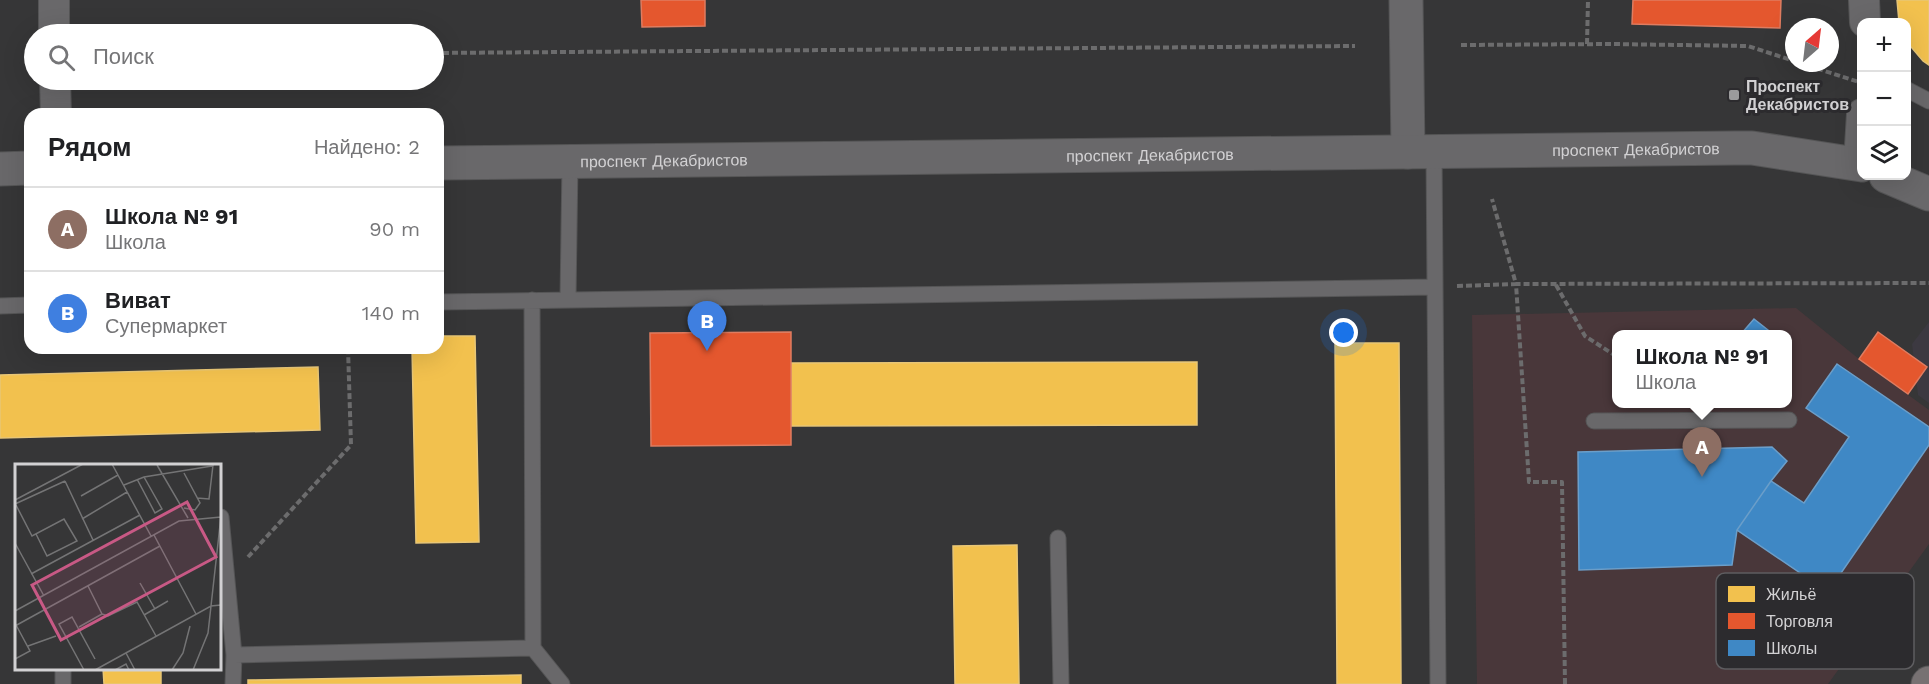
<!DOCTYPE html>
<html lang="ru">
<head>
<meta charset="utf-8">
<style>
  :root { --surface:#fff; --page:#f6f6f6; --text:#202124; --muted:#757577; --line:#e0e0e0; --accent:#57585a }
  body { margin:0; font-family:"Work Sans",sans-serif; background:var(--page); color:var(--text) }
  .controls { position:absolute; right:18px; top:18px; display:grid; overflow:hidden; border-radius:12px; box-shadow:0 6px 24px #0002 }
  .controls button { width:54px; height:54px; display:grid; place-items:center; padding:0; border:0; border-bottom:2px solid var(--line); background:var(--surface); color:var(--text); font:30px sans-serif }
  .compass { position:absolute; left:1785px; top:18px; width:54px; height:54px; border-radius:50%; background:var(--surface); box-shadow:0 6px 24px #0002; rotate:28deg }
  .you { position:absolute; left:1344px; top:333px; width:21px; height:21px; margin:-15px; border:4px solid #fff; border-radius:50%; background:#1a73e8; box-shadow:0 0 0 9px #1a73e833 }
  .badge { display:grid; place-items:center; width:39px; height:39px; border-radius:50%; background:var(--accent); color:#fff; font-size:20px; font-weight:700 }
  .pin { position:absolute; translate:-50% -50px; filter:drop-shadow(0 2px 3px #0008) }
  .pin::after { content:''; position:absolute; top:32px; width:21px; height:18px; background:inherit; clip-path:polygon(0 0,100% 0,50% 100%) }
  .popup { position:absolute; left:1612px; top:330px; width:180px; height:78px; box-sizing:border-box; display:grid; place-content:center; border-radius:12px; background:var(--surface); filter:drop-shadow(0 2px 4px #0005); font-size:20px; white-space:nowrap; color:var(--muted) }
  .popup b { font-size:22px; color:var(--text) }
  .popup::after { content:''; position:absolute; left:50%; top:100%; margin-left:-12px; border:12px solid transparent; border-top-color:var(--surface) }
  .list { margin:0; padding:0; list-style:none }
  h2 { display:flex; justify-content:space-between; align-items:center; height:78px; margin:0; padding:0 24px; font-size:26px }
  h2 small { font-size:20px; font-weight:400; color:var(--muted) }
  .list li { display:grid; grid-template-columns:39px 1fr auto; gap:18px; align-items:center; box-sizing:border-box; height:84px; padding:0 24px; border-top:2px solid var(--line) }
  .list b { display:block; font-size:22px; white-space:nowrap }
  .list p { margin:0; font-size:20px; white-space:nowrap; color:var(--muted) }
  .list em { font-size:20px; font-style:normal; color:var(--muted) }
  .icon { flex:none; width:33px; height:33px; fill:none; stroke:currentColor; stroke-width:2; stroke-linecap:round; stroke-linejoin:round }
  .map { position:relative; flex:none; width:1929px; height:684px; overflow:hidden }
  .search { position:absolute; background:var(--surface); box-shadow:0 6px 24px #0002; left:24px; top:24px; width:420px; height:66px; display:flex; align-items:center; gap:15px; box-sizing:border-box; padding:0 21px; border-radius:33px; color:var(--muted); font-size:22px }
  .panel { position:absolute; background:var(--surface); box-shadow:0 6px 24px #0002; left:24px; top:108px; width:420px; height:246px; border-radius:18px }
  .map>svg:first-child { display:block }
</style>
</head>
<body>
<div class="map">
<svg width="1929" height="684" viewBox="0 0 1929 684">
  <rect width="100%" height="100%" fill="#363637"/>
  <!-- built -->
  <path fill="#3c3941" d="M1929,322V403L1918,395L1912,344Z"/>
  <!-- education -->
  <path fill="#49373a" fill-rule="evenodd" d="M1796,308L1859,359L1929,410V544L1828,684H1477L1472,315ZM1616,334H1788V404H1616Z"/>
  <!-- homes -->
  <path fill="#f2c14e" stroke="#e8c676" stroke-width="1.5" d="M1897,0H1929V65L1923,61L1906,41V22H1899Z
    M438,336H475L479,542L416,543L412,348H438Z
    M1335,343H1399L1401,684H1337Z
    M1197,362V425L791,426V363Z
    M318,367L320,430L0,438V375Z
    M1017,545L1019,684H955L953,546Z
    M103,668H161V684H104Z
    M521,675V684H248V680Z"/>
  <!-- shops -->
  <path fill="#e4572e" stroke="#df7c60" stroke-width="1.5" d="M641,0H705V26L642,27Z
    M1633,0H1781L1780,28L1632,24Z
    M791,332V445L651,446L650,333Z
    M1878,332L1927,367L1908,394L1859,359Z"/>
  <!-- schools -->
  <path fill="#3f88c5" stroke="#6b9ec9" stroke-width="1.5" d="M1754,319L1773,334H1741Z
    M1837,364L1929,427V445L1828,592L1737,530L1771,481L1804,503L1849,437L1806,408Z
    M1772,447L1787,461L1771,481L1737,530L1732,565L1579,570L1578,452Z"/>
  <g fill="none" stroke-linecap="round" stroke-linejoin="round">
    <defs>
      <path id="service" d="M1906,89L1929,101
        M1434,151L1438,684
        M568,299L570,162
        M532,300L533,648L562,684
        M438,302L1435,287
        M0,306L30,305
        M1594,421L1789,420
        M219,517H221L234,655L233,684
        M1058,538L1061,684
        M234,655L533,648
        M63,668V684"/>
      <path id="minor" d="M54,0V34
        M1864,0L1865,22
        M55,80L56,114
        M1859,163L1862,114"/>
      <path id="tertiary" d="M1406,0L1408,152"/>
      <g id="secondary">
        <path id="s1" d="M438,163L1735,148H1752L1862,165"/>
        <path d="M0,169L30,168"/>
        <path d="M1886,176L1929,194"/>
      </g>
      <path id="primary" d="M1928,684L1929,683"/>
    </defs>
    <!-- service casing -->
    <use href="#service" stroke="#555556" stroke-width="17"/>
    <!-- minor casing -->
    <use href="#minor" stroke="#555556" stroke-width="32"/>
    <!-- tertiary casing -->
    <use href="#tertiary" stroke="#555556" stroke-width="35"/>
    <!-- secondary casing -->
    <use href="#secondary" stroke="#555556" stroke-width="35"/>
    <!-- primary casing -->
    <use href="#primary" stroke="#555556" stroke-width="35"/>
    <!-- path -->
    <path stroke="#6c6c6d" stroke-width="4" stroke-dasharray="6 3" stroke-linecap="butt" d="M1587,44L1588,0
      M1461,45L1612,44L1748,46L1794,61
      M434,53L1355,46
      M1800,63L1862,83
      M1556,285L1585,336L1616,356
      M1457,286L1516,284L1492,199
      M248,557L351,445L348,348
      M1565,684L1562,482H1529L1516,284L1929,283"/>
    <!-- service -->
    <use href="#service" stroke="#69686a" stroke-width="15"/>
    <!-- minor -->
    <use href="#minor" stroke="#69686a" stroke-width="30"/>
    <!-- tertiary -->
    <use href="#tertiary" stroke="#69686a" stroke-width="33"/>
    <!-- secondary -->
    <use href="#secondary" stroke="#69686a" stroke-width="33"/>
    <!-- primary -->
    <use href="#primary" stroke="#777172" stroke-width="33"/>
  </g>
  <!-- markers -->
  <rect fill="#9b9b9c" stroke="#2c2b2e" stroke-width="2" x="1728" y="89" width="12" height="12" rx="3"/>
  <g text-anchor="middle" stroke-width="6" stroke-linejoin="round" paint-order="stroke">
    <!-- poi labels -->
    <g font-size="16" font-weight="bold" fill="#d2d1d3" stroke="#2c2b2e" text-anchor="start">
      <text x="1746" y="92">Проспект<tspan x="1746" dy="18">Декабристов</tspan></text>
    </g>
    <!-- street labels -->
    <g font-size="16" fill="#d2d1d3" stroke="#2c2b2e">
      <text dy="6" stroke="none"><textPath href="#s1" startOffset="1198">проспект Декабристов</textPath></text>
      <text dy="6" stroke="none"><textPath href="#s1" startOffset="712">проспект Декабристов</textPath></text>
      <text dy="6" stroke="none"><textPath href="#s1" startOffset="226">проспект Декабристов</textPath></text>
    </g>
  </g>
  <!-- overview -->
  <g transform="translate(15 464)">
    <rect width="206" height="206" fill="#363637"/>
    <path fill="none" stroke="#747475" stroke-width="1.5" d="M97,0L136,72M142,1L173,54M169,9L185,39L180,46L169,44M122,15L140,49L147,45L129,13M50,17L78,76M109,21L129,13L197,2M66,32L103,11M182,34L194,35L198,1M0,36L68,0M0,40L50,17M1,41L17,72L49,55L62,77L32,92L21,70M67,55L112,28M139,71L181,150M0,79L29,132M16,110L125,51M125,119L140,145M73,122L87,150L93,152L122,138L141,172M0,147L164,57L206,53M129,151L153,137M0,159L15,187L0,195M0,162L145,82M64,163L87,150M13,182L41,172M111,189L120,206M69,206L44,160L57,153L80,195M80,206L196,142L206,141M100,206L111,200L114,206M157,206L168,189L175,162M178,206L193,169L206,52"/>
    <path fill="#c85985" fill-opacity="0.15" stroke="#c85985" stroke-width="3" d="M172,38L201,93L46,176L17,121Z"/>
    <rect width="206" height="206" fill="none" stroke="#d2d1d3" stroke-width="3"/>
  </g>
  <!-- legend -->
  <rect x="1716" y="573" width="198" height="96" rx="9" fill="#2c2b2e" stroke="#5e5d60" stroke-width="1.5"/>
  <rect x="1728" y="586" width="27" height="16" fill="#f2c14e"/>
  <rect x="1728" y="613" width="27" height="16" fill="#e4572e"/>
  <rect x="1728" y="640" width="27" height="16" fill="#3f88c5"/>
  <g font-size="16" fill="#d2d1d3">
    <text x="1766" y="600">Жильё</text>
    <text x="1766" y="627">Торговля</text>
    <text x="1766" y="654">Школы</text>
  </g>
</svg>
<div class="controls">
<button>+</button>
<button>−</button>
<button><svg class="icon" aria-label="layers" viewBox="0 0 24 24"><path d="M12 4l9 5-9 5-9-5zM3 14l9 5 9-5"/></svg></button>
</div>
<svg class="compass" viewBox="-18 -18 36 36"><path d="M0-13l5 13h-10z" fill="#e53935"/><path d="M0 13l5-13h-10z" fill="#757577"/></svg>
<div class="you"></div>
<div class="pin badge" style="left:1702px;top:477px;background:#8d6e63">A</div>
<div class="popup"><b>Школа № 91</b>Школа</div>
<div class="pin badge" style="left:707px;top:351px;background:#3f7fe0">B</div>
<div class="search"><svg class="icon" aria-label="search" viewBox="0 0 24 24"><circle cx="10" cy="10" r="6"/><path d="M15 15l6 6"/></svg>Поиск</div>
<section class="panel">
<h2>Рядом<small>Найдено: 2</small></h2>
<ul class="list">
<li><span class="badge" style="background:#8d6e63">A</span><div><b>Школа № 91</b><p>Школа</p></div><em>90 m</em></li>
<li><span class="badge" style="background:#3f7fe0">B</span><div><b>Виват</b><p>Супермаркет</p></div><em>140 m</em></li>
</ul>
</section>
</div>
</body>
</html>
